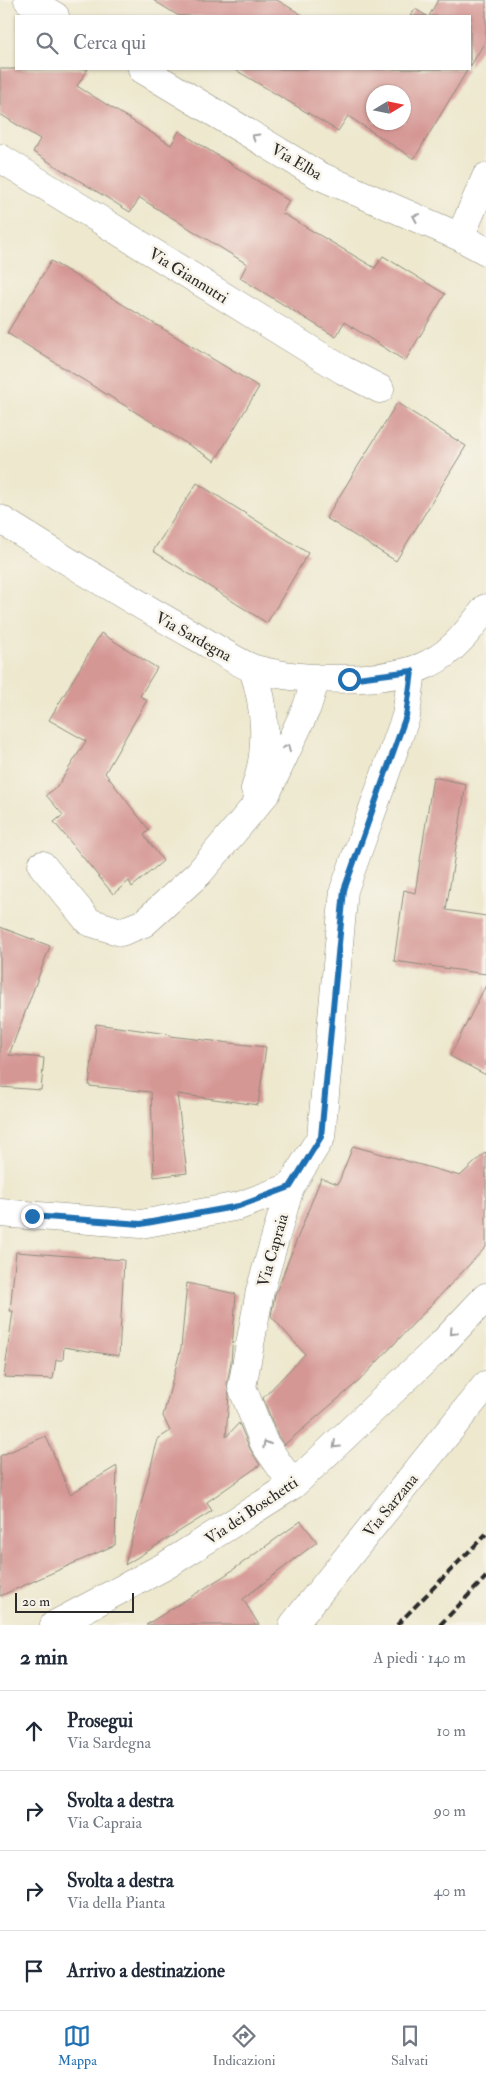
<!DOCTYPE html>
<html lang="it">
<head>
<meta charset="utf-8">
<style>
  :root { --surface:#fff; --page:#f2f2f3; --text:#1f2937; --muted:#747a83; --line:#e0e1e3; --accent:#1f6fb2 }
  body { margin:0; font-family:"IM FELL Double Pica",serif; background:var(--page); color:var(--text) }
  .compass { position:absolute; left:366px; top:85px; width:45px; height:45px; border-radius:50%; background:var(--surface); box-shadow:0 1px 4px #0004; rotate:80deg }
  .scale { position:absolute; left:15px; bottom:12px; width:119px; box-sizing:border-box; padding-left:5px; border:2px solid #2b2b2b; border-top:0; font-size:14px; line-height:18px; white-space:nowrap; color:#2b2b2b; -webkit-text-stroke:4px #f7f3e8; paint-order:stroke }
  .stop { position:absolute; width:15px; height:15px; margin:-11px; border:4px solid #1f6fb2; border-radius:50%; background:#fff }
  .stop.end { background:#1f6fb2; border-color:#fff; box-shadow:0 1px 5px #0008 }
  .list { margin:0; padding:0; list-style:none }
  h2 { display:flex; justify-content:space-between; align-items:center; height:65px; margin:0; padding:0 20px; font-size:21px }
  h2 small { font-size:16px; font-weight:400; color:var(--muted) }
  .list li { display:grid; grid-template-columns:32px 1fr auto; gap:15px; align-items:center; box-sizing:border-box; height:80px; padding:0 20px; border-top:1px solid var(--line) }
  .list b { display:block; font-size:19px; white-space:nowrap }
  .list p { margin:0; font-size:16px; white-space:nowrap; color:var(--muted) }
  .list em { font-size:16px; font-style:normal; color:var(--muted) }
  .icon { flex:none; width:28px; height:28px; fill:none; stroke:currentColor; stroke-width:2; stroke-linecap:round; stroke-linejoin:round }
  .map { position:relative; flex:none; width:486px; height:1625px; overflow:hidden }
  .search { position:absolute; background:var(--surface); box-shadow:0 1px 4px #0004; left:15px; right:15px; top:15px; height:55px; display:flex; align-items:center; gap:12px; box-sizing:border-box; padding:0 18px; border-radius:0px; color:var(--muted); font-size:19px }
  .sheet { height:385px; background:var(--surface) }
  nav { display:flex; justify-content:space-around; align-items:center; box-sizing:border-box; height:70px; border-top:1px solid var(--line); background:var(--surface); font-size:14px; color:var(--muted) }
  nav a { display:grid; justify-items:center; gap:2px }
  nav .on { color:var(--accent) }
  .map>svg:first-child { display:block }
</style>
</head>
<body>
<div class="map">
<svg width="486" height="1625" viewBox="0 0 486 1625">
  <rect width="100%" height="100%" fill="#f7f3e8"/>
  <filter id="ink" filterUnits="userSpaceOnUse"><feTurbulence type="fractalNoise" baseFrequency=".02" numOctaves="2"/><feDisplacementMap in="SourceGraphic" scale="10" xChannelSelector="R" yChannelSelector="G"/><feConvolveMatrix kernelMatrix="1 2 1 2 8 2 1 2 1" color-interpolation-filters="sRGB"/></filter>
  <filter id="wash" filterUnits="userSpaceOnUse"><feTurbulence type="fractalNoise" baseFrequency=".0096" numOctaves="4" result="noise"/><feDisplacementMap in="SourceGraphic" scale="20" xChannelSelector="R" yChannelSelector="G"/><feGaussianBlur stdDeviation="1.12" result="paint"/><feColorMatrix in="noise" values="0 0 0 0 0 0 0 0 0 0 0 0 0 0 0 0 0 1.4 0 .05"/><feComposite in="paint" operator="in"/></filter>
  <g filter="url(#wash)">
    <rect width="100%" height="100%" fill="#ede8ce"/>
    <g id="blocks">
      <!-- building -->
      <path fill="#d59794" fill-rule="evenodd" d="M153,0H277L304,16H179Z
        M438,0H486V40L470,67V16H429Z
        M415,9L427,16H410Z
        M0,69H88L77,86L171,145L179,131L289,201L282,213L375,268L383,256L445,294L405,361L344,322L336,337L240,278L247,264L140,198L130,212L33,152L40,139L0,114Z
        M234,69H468L414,159L348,116L338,131ZM374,92H404V122H374Z
        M51,261L259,387L215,461L7,333Z
        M397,403L466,446L396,561L326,518Z
        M197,483L308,553L267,623L153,551Z
        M101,633L157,668L140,696L147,700L105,773L149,830L144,835L163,861L132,887L129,881L113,894L54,822L63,815L46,795L57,787L86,741L49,720Z
        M433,777L466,784L446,910L486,916V974L394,961L404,890L415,893Z
        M0,927L50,946L9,1055L44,1058L41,1090L0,1087Z
        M486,985V1075L450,1056Z
        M96,1024L168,1034L169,1036L266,1047L258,1105L177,1094L187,1173L154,1177L151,1092L89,1086Z
        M353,1146L460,1176L486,1152V1247L359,1381L284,1445L278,1436L263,1398L305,1354L271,1316L275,1295L321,1178L338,1184Z
        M16,1252L124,1260L119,1356L64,1347L63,1360H56L53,1379L4,1377L13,1311H10Z
        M187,1283L236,1294L231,1362L227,1384L229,1395L226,1437L239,1423L250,1449L260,1465L207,1502L212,1511L125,1565L158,1439L170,1431L163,1416L181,1348Z
        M46,1436L70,1494L117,1466L115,1545L0,1596V1456Z
        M301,1521L317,1542L243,1599L259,1625H146L227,1574Z"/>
    </g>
  </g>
  <g filter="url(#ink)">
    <use href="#blocks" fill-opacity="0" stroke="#8c8a7c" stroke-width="1"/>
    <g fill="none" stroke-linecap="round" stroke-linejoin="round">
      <defs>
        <path id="street" d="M28,0L55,16
          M142,69L318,175L460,237L486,251
          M0,158L343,370L380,389
          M460,237L486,177
          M0,519C64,559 128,599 195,636C210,644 240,665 255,669C299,681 389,685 430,663C453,652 471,628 486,608
          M253,669C266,707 269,751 255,789
          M42,865L89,922L121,932L144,923L199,873L267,792L307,707L316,678
          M0,1213L141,1224L239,1206L290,1187
          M293,1485L264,1443L242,1387L260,1291L290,1187L321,1137L344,890L406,716L412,671
          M54,1625L165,1566L293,1485L439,1347L486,1297"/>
        <path id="primary" d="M293,1625L486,1385"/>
      </defs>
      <!-- street casing -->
      <use href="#street" stroke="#8c8a7c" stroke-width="29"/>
      <!-- primary casing -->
      <use href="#primary" stroke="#8c8a7c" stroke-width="29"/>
      <!-- street -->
      <use href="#street" stroke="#fff" stroke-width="28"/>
      <!-- primary -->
      <use href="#primary" stroke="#fff" stroke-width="28"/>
      <!-- rail -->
      <path stroke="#2b2b2b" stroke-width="4" stroke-dasharray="8 4" stroke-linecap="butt" d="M397,1625L486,1534
        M440,1625L486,1577"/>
    </g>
    <!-- one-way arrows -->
    <defs><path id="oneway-chevron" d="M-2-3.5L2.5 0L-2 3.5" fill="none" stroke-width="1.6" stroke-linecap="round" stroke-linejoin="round" transform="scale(1.25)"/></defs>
    <g stroke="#a0a0a0">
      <use href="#oneway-chevron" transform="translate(255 137) rotate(-149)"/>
      <use href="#oneway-chevron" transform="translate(416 217) rotate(-156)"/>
      <use href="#oneway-chevron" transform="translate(287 748) rotate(-65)"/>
      <use href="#oneway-chevron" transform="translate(453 1332) rotate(133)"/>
      <use href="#oneway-chevron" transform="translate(266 1444) rotate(-119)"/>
      <use href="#oneway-chevron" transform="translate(336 1445) rotate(137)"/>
    </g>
  </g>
  <g fill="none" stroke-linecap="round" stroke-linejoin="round" filter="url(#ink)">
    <!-- route -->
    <path stroke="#1f6fb2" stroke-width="6" d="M32,1216L141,1224L239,1206L290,1187L321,1137L344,890L406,716L412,671L349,679"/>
  </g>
  <g text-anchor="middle" stroke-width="5" stroke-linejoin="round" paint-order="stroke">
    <!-- street labels -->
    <g font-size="16" fill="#2b2b2b" stroke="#f7f3e8">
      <text transform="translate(297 161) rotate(30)" y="6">Via Elba</text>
      <text transform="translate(189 275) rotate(32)" y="6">Via Giannutri</text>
      <text transform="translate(194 636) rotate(29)" y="6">Via Sardegna</text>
      <text transform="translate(272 1250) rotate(-74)" y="6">Via Capraia</text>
      <text transform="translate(390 1505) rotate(-51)" y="6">Via Sarzana</text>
      <text transform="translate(251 1510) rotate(-34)" y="6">Via dei Boschetti</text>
    </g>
  </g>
</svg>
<svg class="compass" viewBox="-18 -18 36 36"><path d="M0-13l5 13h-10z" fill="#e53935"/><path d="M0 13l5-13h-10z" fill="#747a83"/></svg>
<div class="scale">20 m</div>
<div class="stop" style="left:349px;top:679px"></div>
<div class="stop end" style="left:32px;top:1216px"></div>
<div class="search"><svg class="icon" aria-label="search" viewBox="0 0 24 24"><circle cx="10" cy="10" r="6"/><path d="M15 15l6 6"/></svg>Cerca qui</div>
</div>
<section class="sheet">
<h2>2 min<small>A piedi · 140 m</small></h2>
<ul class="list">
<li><svg class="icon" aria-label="ahead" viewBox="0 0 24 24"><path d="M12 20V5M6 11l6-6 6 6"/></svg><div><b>Prosegui</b><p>Via Sardegna</p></div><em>10 m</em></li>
<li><svg class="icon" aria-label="right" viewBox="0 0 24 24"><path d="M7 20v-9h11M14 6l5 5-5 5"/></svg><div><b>Svolta a destra</b><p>Via Capraia</p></div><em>90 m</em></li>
<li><svg class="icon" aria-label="right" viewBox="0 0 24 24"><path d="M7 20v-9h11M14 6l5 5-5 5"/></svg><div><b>Svolta a destra</b><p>Via della Pianta</p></div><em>40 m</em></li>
<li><svg class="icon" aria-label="arrive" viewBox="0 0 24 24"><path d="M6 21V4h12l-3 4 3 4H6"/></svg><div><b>Arrivo a destinazione</b></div></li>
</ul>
</section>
<nav>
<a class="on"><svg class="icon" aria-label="map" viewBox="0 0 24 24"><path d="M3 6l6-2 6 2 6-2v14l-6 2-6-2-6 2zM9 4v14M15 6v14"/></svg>Mappa</a>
<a><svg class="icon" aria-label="directions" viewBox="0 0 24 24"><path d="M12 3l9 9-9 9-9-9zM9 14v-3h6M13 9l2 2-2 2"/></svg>Indicazioni</a>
<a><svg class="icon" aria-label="saved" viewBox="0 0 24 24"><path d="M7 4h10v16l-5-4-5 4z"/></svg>Salvati</a>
</nav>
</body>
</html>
